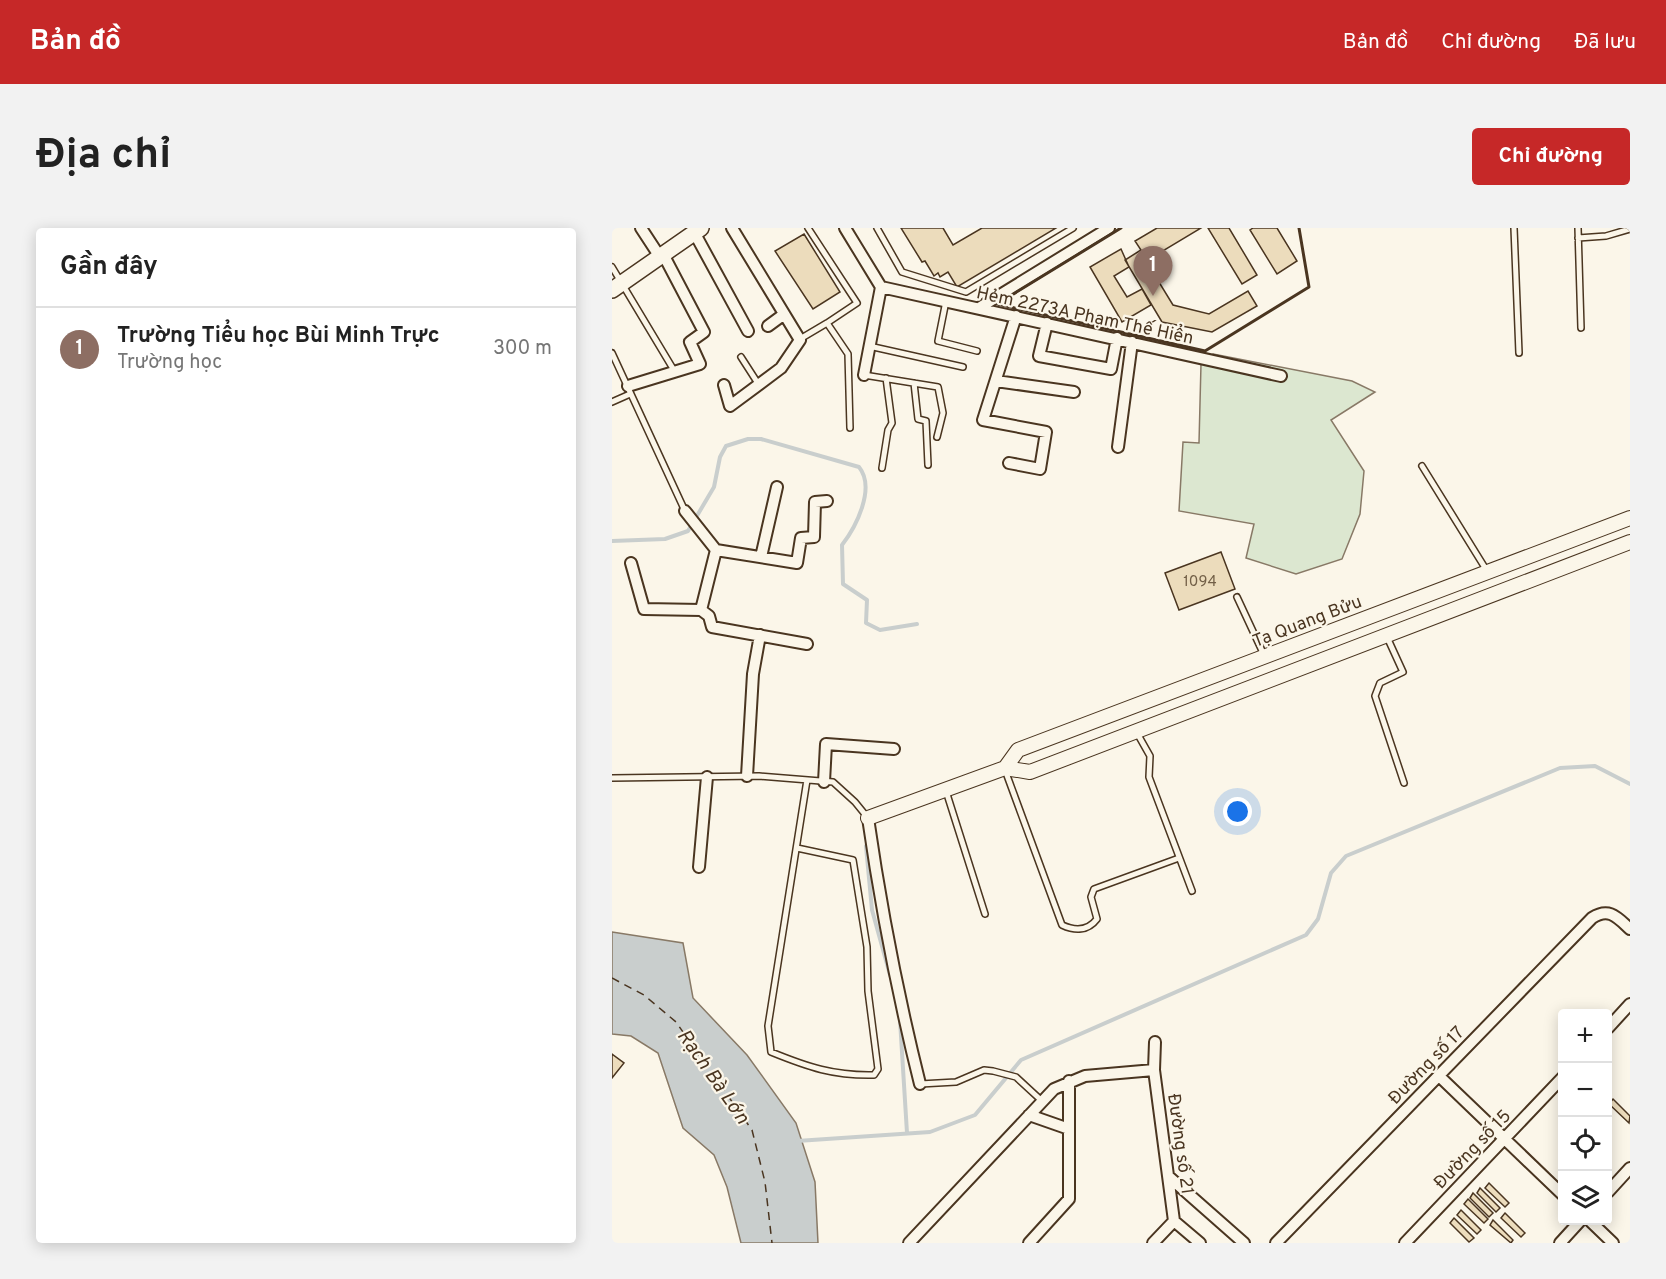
<!DOCTYPE html>
<html lang="vi">
<head>
<meta charset="utf-8">
<style>
  :root { --surface:#fff; --page:#f2f2f2; --text:#222; --muted:#767676; --line:#e0e0e0; --accent:#c62828 }
  body { margin:0; font-family:Overpass,sans-serif; background:var(--page); color:var(--text) }
  .controls { position:absolute; right:18px; bottom:18px; display:grid; overflow:hidden; border-radius:6px; box-shadow:0 3px 15px #0003 }
  .controls button { width:54px; height:54px; display:grid; place-items:center; padding:0; border:0; border-bottom:2px solid var(--line); background:var(--surface); color:var(--text); font:30px sans-serif }
  .you { position:absolute; left:626px; top:584px; width:21px; height:21px; margin:-15px; border:4px solid #fff; border-radius:50%; background:#1a73e8; box-shadow:0 0 0 9px #1a73e833 }
  .badge { display:grid; place-items:center; width:39px; height:39px; border-radius:50%; background:var(--accent); color:#fff; font-size:20px; font-weight:700 }
  .pin { position:absolute; translate:-50% -50px; filter:drop-shadow(0 2px 3px #0008) }
  .pin::after { content:''; position:absolute; top:32px; width:21px; height:18px; background:inherit; clip-path:polygon(0 0,100% 0,50% 100%) }
  .list { margin:0; padding:0; list-style:none }
  h2 { display:flex; justify-content:space-between; align-items:center; height:78px; margin:0; padding:0 24px; font-size:26px }
  h2 small { font-size:20px; font-weight:400; color:var(--muted) }
  .list li { display:grid; grid-template-columns:39px 1fr auto; gap:18px; align-items:center; box-sizing:border-box; height:84px; padding:0 24px; border-top:2px solid var(--line) }
  .list b { display:block; font-size:22px; white-space:nowrap }
  .list p { margin:0; font-size:20px; white-space:nowrap; color:var(--muted) }
  .list em { font-size:20px; font-style:normal; color:var(--muted) }
  .icon { flex:none; width:33px; height:33px; fill:none; stroke:currentColor; stroke-width:2; stroke-linecap:round; stroke-linejoin:round }
  .map { position:relative; flex:none; width:1018px; height:1015px; overflow:hidden; border-radius:6px }
  header { display:flex; align-items:center; gap:36px; box-sizing:border-box; height:84px; padding:0 30px; background:var(--accent); color:#fff }
  header strong { font-size:28px }
  nav { display:flex; gap:33px; margin-inline-start:auto; font-size:21px }
  .intro { display:flex; align-items:center; justify-content:space-between; box-sizing:border-box; height:144px; padding:0 36px }
  h1 { margin:0; font-size:42px }
  .button { padding:15px 27px; border-radius:6px; background:var(--accent); color:#fff; font-size:21px; font-weight:700 }
  main { display:flex; gap:36px; padding:0 36px }
  aside { flex:1; background:var(--surface); border-radius:6px; box-shadow:0 3px 15px #0003 }
  .map>svg:first-child { display:block }
</style>
</head>
<body>
<header>
<strong>Bản đồ</strong>
<nav><a>Bản đồ</a><a>Chỉ đường</a><a>Đã lưu</a></nav>
</header>
<div class="intro"><h1>Địa chỉ</h1><a class="button">Chỉ đường</a></div>
<main>
<aside>
<h2>Gần đây<small></small></h2>
<ul class="list">
<li><span class="badge" style="background:#8d6e63">1</span><div><b>Trường Tiểu học Bùi Minh Trực</b><p>Trường học</p></div><em>300 m</em></li>
</ul>
</aside>
<div class="map">
<svg width="1018" height="1015" viewBox="0 0 1018 1015">
  <rect width="100%" height="100%" fill="#fbf6e9"/>
  <!-- green -->
  <path fill="#dce7d0" stroke="#887966" stroke-width="1.5" d="M601,126L740,153L763,164L719,192L752,243L748,286L730,331L684,346L634,330L642,296L567,283L571,214L587,215L589,136Z"/>
  <!-- water -->
  <path fill="#c9cecd" stroke="#887966" stroke-width="1.5" d="M0,704L71,715L81,770L135,827L184,895L203,954L206,1015H129L115,959L102,927L71,900L46,825L19,808L0,806Z"/>
  <g fill="none" stroke-linecap="round" stroke-linejoin="round">
    <!-- stream -->
    <path stroke="#c9cecd" stroke-width="4" d="M0,313L53,311L76,303L102,259L108,229L114,218L136,211H149L247,239C264,260 244,299 230,317L231,356L255,372L254,395L268,402L305,396
      M254,618L260,682L278,747
      M288,792L295,905
      M185,913L318,904L363,887L409,832L694,707L706,691L719,645L734,628L948,540L983,538L1018,556"/>
    <!-- ferry -->
    <path stroke="#4a3520" stroke-width="1.5" stroke-dasharray="8 6" stroke-linecap="butt" d="M0,750L32,767L64,794L140,902L153,954L160,1015"/>
  </g>
  <!-- building -->
  <path fill="#ecdcbc" stroke="#4a3520" stroke-width="1.5" d="M289,0H331L341,17L370,0H444L345,59L336,44L328,49L326,45L322,48L313,33L310,34Z
    M545,0H589L534,33L561,77L597,86L636,63L645,78L600,104L550,94L513,32L529,22L523,13Z
    M596,0H617L645,47L630,56Z
    M641,0H665L685,33L665,46L638,2Z
    M192,6L228,64L201,81L163,23Z
    M509,21L517,39L502,48L515,69L530,61L539,77L510,94L478,39Z
    M609,324L623,361L567,382L553,345Z
    M0,826L12,835L0,850Z
    M1001,871L1018,888L1017,895L997,876Z
    M877,955L897,975L893,979L873,960Z
    M868,960L888,980L884,984L865,965Z
    M861,965L881,985L877,989L858,970Z
    M856,971L876,991L872,995L852,976Z
    M849,982L869,1002L865,1006L845,987Z
    M893,985L913,1005L909,1009L889,990Z
    M842,990L862,1010L857,1014L838,995Z
    M881,992L901,1012L899,1015L878,997Z"/>
  <g fill="none" stroke-linecap="round" stroke-linejoin="round">
    <defs>
      <path id="service" d="M196,0L245,75L215,95L236,126L238,200
        M265,0L290,44L354,64L461,0
        M902,0L907,125
        M966,0L969,100
        M966,10L994,8L1018,1
        M0,39L63,144
        M334,73L326,113L365,123
        M188,111L215,95
        M257,118L351,139
        M0,125L73,283
        M129,129L147,157
        M252,147L326,159L331,185L325,209
        M302,155L306,191L314,193L316,237
        M0,174L18,166
        M810,238L875,343
        M270,240L276,202L280,195L274,150
        M625,369L652,427
        M775,409L791,444L768,455L763,468L792,555
        M525,505L538,528L537,549L580,663
        M393,542L450,697C463,703 476,703 485,691L479,669L482,661L567,630
        M0,550L147,548L221,554L243,574L256,590
        M334,563L373,686
        M185,620L241,632L255,719L256,763L266,841L262,847C222,848 196,839 159,824L156,798L195,552
        M308,856L344,854L372,842L381,843L404,849L430,873"/>
      <path id="minor" d="M29,0L48,29
        M233,0L269,59L252,147
        M82,4L136,103
        M269,59L669,148
        M367,80L497,0
        M435,95L427,128L499,141L505,110
        M156,98L171,87
        M384,153L462,164
        M112,157L118,178L169,140L188,112L120,0
        M16,158L88,136L78,114L92,104L51,26
        M506,219L520,114
        M397,235L428,241L434,204L371,192L404,88
        M73,283L104,322
        M149,329L165,259
        M19,335L32,381L89,382
        M89,382L104,322L185,335L189,310L202,309L203,274L215,273
        M89,382L97,388L100,399L195,416
        M135,548L141,446L148,407
        M212,554L214,516L282,521
        M256,590C269,680 286,768 308,856
        M87,639L95,549
        M996,800L1018,776
        M543,814L542,842L562,993
        M827,848L951,967
        M417,887L457,901
        M556,948L632,1015
        M996,964L1018,940
        M977,992L1001,1015
        M562,993L588,1015
        M297,1015L442,861L473,848L542,842
        M417,1015L457,971V853
        M541,1015L562,993
        M664,1015L980,690C997,679 1005,689 1018,701
        M793,1015L951,849
        M948,1015L969,992"/>
      <path id="tertiary" d="M393,540L406,522L1018,290
        M256,590L393,540L418,544L1018,314"/>
      <path id="secondary" d="M0,62L89,0"/>
    </defs>
    <!-- service casing -->
    <use href="#service" stroke="#4a3520" stroke-width="8"/>
    <!-- minor casing -->
    <use href="#minor" stroke="#4a3520" stroke-width="14"/>
    <!-- tertiary casing -->
    <use href="#tertiary" stroke="#4a3520" stroke-width="16"/>
    <!-- secondary casing -->
    <use href="#secondary" stroke="#4a3520" stroke-width="18"/>
    <!-- service -->
    <use href="#service" stroke="#fbf6e9" stroke-width="5"/>
    <!-- minor -->
    <use href="#minor" stroke="#fbf6e9" stroke-width="10"/>
    <!-- tertiary -->
    <use href="#tertiary" stroke="#fbf6e9" stroke-width="14"/>
    <!-- secondary -->
    <use href="#secondary" stroke="#fbf6e9" stroke-width="15"/>
    <!-- wall -->
    <path stroke="#4a3520" stroke-width="3" d="M509,0L385,76L593,123L697,59L687,0"/>
  </g>
  <g text-anchor="middle" stroke-width="4.5" stroke-linejoin="round" paint-order="stroke">
    <!-- number labels -->
    <g font-size="15" fill="#725f47">
      <text x="588" y="358">1094</text>
    </g>
    <!-- street labels -->
    <g font-size="18" fill="#4a3520" stroke="#fbf6e9">
      <text transform="translate(473 87) rotate(12)" y="6">Hẻm 2273A Phạm Thế Hiển</text>
      <text transform="translate(695 393) rotate(-21)" y="6">Tạ Quang Bửu</text>
      <text transform="translate(814 837) rotate(-46)" y="6">Đường số 17</text>
      <text transform="translate(569 916) rotate(82)" y="6">Đường số 21</text>
      <text transform="translate(860 921) rotate(-46)" y="6">Đường số 15</text>
    </g>
    <!-- water labels -->
    <g font-size="20" font-style="italic" fill="#4a3520" stroke="#fbf6e9">
      <text transform="translate(102 848) rotate(55)" y="7">Rạch Bà Lớn</text>
    </g>
  </g>
</svg>
<div class="controls">
<button>+</button>
<button>−</button>
<button><svg class="icon" aria-label="locate" viewBox="0 0 24 24"><circle cx="12" cy="12" r="6"/><path d="M12 2v4M12 18v4M2 12h4M18 12h4"/></svg></button>
<button><svg class="icon" aria-label="layers" viewBox="0 0 24 24"><path d="M12 4l9 5-9 5-9-5zM3 14l9 5 9-5"/></svg></button>
</div>
<div class="you"></div>
<div class="pin badge" style="left:541px;top:68px;background:#8d6e63">1</div>
</div>
</main>
</body>
</html>
